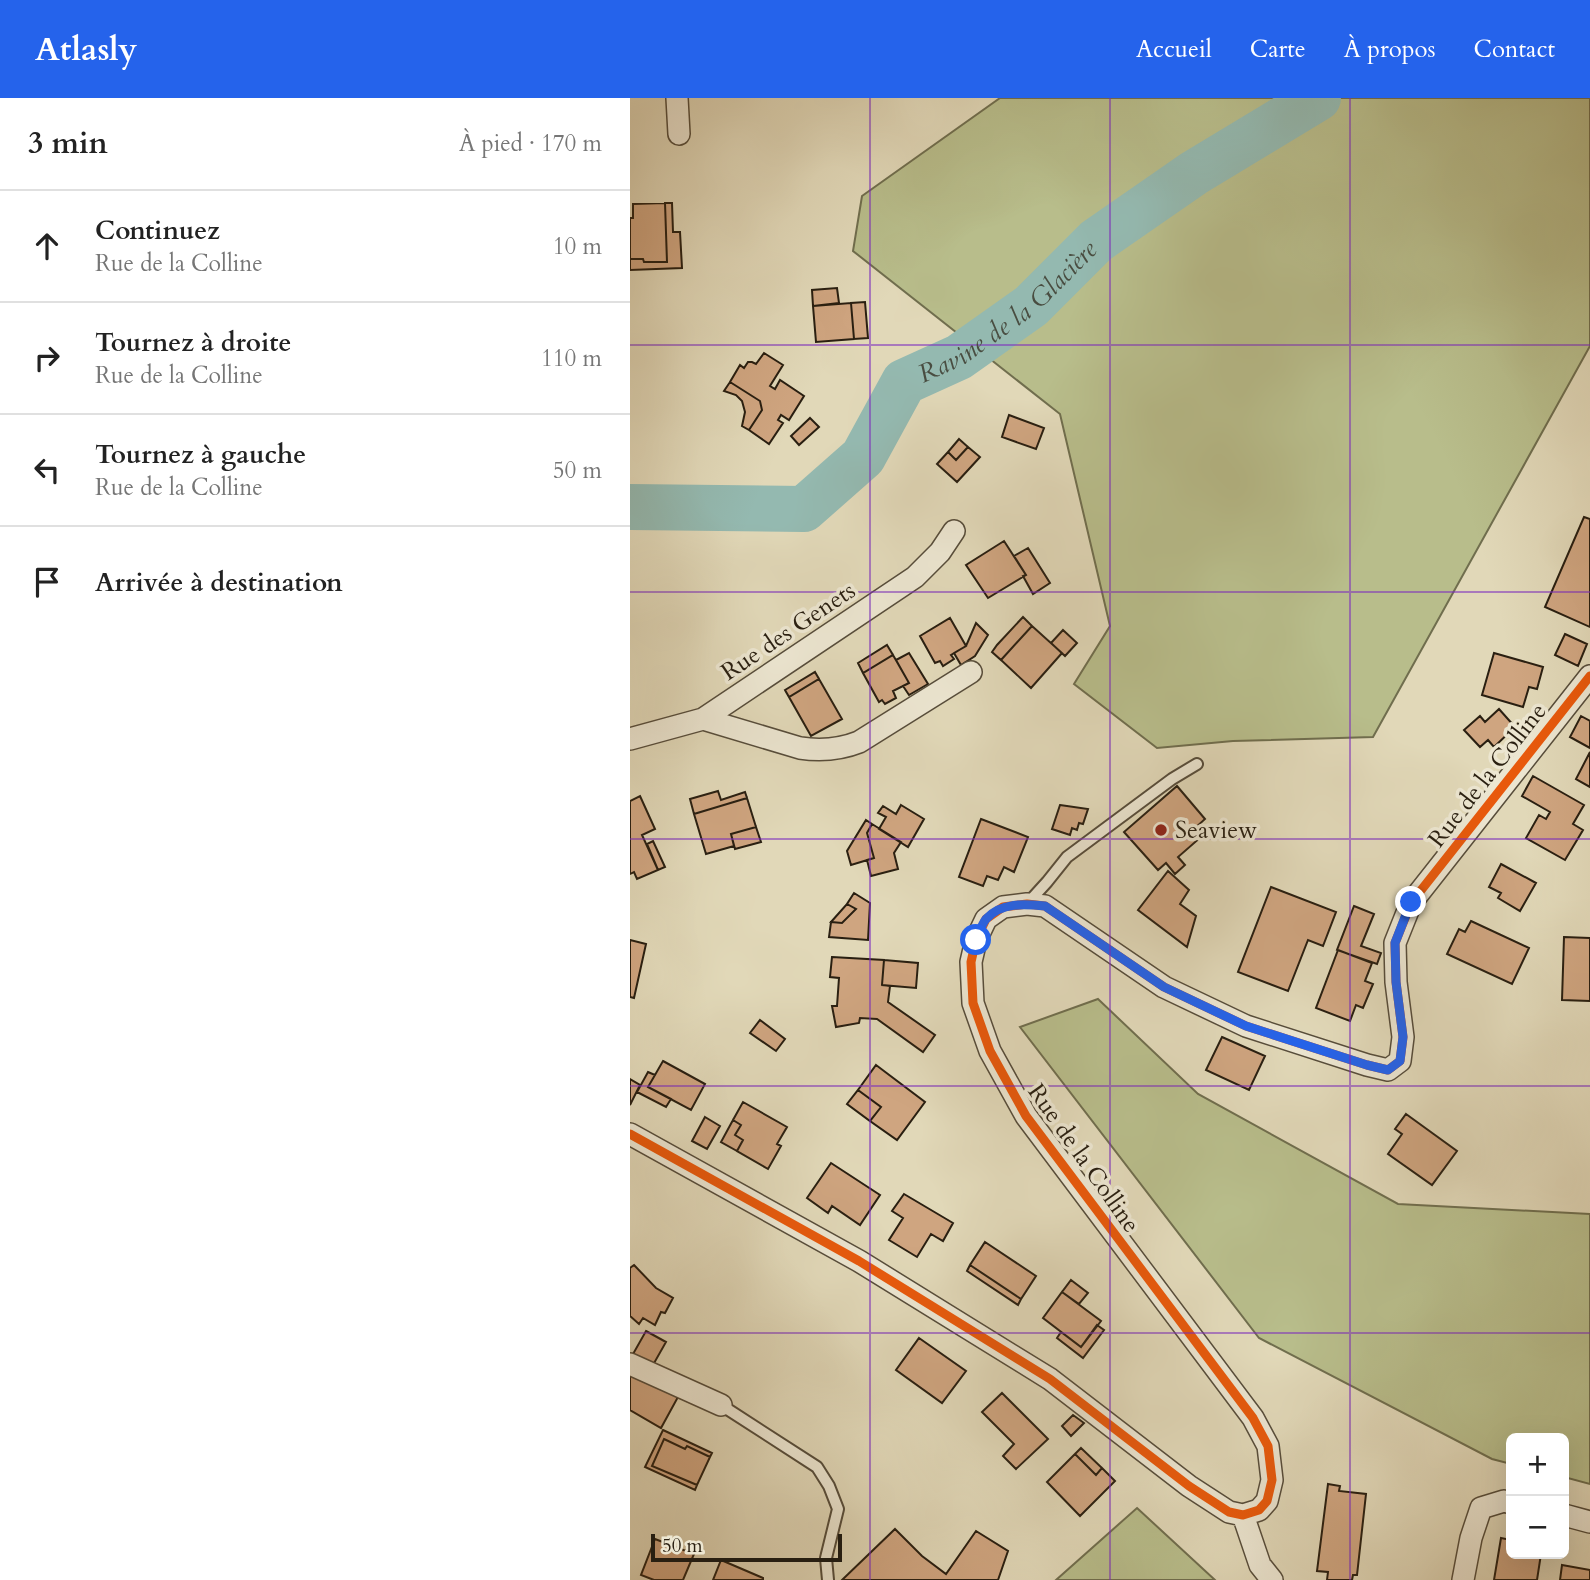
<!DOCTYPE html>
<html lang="fr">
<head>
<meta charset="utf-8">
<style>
  :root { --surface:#fff; --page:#f2f2f2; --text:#222; --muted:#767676; --line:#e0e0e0; --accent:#2563eb }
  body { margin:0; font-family:Cardo,serif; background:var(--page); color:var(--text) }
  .controls { position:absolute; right:21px; bottom:21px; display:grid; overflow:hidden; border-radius:10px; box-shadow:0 7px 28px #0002 }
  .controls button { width:63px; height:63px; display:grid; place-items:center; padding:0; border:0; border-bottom:2px solid var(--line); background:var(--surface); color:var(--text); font:35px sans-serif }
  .scale { position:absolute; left:21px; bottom:18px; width:191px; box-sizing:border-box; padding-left:7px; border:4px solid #291f11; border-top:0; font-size:19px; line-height:24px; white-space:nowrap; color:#291f11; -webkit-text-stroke:5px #ece6d1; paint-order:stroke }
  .stop { position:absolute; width:21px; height:21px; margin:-16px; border:5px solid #2563eb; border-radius:50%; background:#fff }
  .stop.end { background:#2563eb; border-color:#fff; box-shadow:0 2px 7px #0008 }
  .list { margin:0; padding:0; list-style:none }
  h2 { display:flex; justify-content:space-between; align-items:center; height:91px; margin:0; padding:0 28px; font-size:30px }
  h2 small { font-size:23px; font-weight:400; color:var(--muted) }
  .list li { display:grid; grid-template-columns:46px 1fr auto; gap:21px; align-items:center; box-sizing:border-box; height:112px; padding:0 28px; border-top:2px solid var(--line) }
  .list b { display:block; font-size:26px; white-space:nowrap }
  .list p { margin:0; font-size:23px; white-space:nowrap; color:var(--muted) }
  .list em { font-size:23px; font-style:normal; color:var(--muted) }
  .icon { flex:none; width:38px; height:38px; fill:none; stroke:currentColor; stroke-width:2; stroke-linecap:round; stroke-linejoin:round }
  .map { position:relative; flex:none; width:960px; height:1482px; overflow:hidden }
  header { display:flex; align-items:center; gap:42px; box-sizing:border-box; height:98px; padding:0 35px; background:var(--accent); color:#fff }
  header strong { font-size:33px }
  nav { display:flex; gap:38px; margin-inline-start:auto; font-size:24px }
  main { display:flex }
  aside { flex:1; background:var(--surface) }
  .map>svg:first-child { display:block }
</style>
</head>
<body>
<header>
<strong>Atlasly</strong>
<nav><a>Accueil</a><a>Carte</a><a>À propos</a><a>Contact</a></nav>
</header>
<main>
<aside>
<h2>3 min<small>À pied · 170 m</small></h2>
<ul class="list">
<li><svg class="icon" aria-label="ahead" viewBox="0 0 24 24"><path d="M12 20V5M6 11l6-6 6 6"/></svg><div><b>Continuez</b><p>Rue de la Colline</p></div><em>10 m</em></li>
<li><svg class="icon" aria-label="right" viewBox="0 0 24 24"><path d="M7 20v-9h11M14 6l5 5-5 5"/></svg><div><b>Tournez à droite</b><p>Rue de la Colline</p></div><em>110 m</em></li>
<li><svg class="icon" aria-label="left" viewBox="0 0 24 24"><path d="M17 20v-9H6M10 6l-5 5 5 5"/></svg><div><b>Tournez à gauche</b><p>Rue de la Colline</p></div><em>50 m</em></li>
<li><svg class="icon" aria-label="arrive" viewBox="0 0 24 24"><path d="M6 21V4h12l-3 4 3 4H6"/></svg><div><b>Arrivée à destination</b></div></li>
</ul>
</aside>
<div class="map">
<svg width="960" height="1482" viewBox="0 0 960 1482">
  <rect width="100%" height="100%" fill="#e1d8b8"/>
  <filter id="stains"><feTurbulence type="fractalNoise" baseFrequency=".00286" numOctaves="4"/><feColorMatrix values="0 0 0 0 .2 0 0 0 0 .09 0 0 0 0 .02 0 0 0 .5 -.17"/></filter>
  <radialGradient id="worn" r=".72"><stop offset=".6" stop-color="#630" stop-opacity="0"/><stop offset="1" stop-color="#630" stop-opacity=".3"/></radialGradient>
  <!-- green -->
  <path fill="#b8bd8b" stroke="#706e4e" stroke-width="2" d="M370,0H960V248L743,639L603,643L527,650L444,586L480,528L430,316L223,153L232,98Z
    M468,901L568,996L768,1106L960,1116V1386L934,1379V1340H881V1366L862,1361L629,1240L390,929Z
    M507,1410L585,1482H426Z"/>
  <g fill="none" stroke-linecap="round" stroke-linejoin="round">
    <!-- river -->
    <path stroke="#94b9b0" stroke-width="46" id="s1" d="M0,409L174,411L233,359L274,284L329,259L401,208L466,143L564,75L688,0"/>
  </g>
  <!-- building -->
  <path fill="#cfa580" stroke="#291f11" stroke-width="2" d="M35,105H42L43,134H50L52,170L0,172V161H13L14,164H37Z
    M35,105L37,164H14L13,161H0V120H3V106Z
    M207,190L209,205L183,208L182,192Z
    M235,204L238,240L224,241L221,205Z
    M221,205L224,241L186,244L183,208Z
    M134,255L153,267L140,288L145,291L150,282L174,298L159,322L151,317L148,322L153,325L139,346L119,332L132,312L130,303L100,284L110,267L114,270L118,264H122L126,266Z
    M100,284L130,303L132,312L119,332L112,328L115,314L112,303L106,297L94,293Z
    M379,317L414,330L406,351L372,339Z
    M180,320L189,329L169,347L161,338Z
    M329,341L338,349L326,362L318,354Z
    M338,349L350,359L327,384L307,366L318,354L326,362Z
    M954,419L960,421V529L915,509Z
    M374,443L396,477L358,500L336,467Z
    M398,450L420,485L403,496L393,478L396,477L384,458Z
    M393,519L402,528L371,562L362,554L367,547Z
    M320,520L336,548L321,557L324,561L313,568L310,563L305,565L290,538Z
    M346,525L358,537L345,558L331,567L324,555L336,548Z
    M402,528L432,555L401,590L371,562Z
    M433,532L447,545L435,558L421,545Z
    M935,536L957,546L948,568L925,557Z
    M257,547L263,557L233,575L228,565Z
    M279,555L298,586L279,597L273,588L279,585L266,562Z
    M864,555L913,569L907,591L899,589L893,609L852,597Z
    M263,557L279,585L263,593L266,600L255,606L252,602L249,604L233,575Z
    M185,574L189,581L159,599L155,592Z
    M189,581L212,621L181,638L159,599Z
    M869,611L885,629L864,649L858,642L850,649L834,632L850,618L855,624Z
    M951,618L960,623V650L940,639Z
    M960,654V689L946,681Z
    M903,678L954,707L943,726L953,732L935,762L896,740L909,717L916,721L920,714L892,698Z
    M547,688L575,721L564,731L571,739L548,759L555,767L545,776L536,765L528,772L494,734Z
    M88,693L91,702L115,694L117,700L64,716L60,701Z
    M10,698L25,731L12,737L28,772L7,781L4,774L0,776V703Z
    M117,700L126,729L101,736L104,748L76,756L64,716Z
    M271,707L294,721L278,749L249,731L256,719L248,715L253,708L266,716Z
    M430,707L458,711L453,726L449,725L447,732L442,730L440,737L422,731Z
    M351,721L398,739L384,774L374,769L368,782L357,778L353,788L329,779Z
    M236,722L242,726L237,735L244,760L221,767L217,753Z
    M242,726L271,744L264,755L268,771L241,778L237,762L244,760L237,735Z
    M126,729L131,744L105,751L101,736Z
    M23,743L35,769L28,772L17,746Z
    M871,766L906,785L890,813L868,800L871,795L859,789Z
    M538,773L559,792L550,806L566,818L557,849L508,812Z
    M641,789L706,814L693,848L678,842L658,893L608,874Z
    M224,795L240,805L238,842L199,839L201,824L212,825L226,811L217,806Z
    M217,806L226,811L212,825L201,824Z
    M724,808L744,816L731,848L751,855L747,866L707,852Z
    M841,823L899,850L882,886L817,856L829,831L835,834Z
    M934,839L960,840V903L932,902Z
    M0,842L16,846L4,900L0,899Z
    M708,852L742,865L735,883L743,886L733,910L726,907L720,923L686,910Z
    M202,859L254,862L252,887L260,888L258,904L305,937L293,954L247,921L230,920L229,925L206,929L202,908H207L209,880L200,879Z
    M254,862L288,865L286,890L252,887Z
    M130,922L155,941L146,953L120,935Z
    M592,939L635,958L619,992L576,972Z
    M33,963L75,986L61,1012L18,989Z
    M246,967L295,1004L267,1042L240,1023L251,1009L228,992Z
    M18,974L25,977L18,989L41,1001L36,1009L7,994Z
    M0,981L10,987L0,1007Z
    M228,992L251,1009L240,1023L217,1006Z
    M113,1004L157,1029L147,1046L151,1048L138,1071L107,1053L113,1042L105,1037L111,1027L103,1022Z
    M776,1016L827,1053L802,1087L758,1056L772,1036L765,1031Z
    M75,1019L90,1028L77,1051L62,1043Z
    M103,1022L111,1027L105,1037L113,1042L107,1053L91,1044Z
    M201,1065L250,1097L230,1127L202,1108L198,1115L177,1100Z
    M274,1096L323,1125L313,1143L301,1136L287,1159L259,1142L273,1120L262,1113Z
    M355,1144L406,1178L391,1201L340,1167Z
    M4,1167L26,1190L43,1200L35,1215L31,1214L25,1227L13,1220L9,1226L0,1218V1170Z
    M340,1167L391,1201L388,1207L337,1173Z
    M441,1182L458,1195L449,1206L432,1194Z
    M432,1194L471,1223L451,1249L413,1220Z
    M467,1227L474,1232L453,1260L427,1240L431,1234L451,1249Z
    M16,1233L36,1244L23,1267L3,1256Z
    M289,1240L336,1273L312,1305L266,1272Z
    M0,1272L48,1299L31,1330L0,1312Z
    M372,1295L418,1341L386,1371L373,1358L384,1346L352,1314Z
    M443,1317L454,1325L441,1338L432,1328Z
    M33,1332L82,1355L80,1359L57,1348L55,1351L34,1341L22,1368L67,1387L65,1392L15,1369Z
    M34,1341L55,1351L57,1348L80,1359L67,1387L22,1368Z
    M451,1350L472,1370L466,1377L445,1356Z
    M445,1356L466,1377L472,1370L485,1383L450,1418L417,1384Z
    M698,1386L710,1388L709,1393L736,1396L727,1477H723L722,1482H697L698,1474L687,1473Z
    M265,1431L292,1458L316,1476L346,1433L378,1453L368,1482H212Z
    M871,1440L881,1442V1456H911L907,1482H864Z
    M25,1441L64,1456L53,1482H24L11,1477Z
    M91,1462L133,1480V1482H83Z
    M932,1467L960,1472V1482H930Z"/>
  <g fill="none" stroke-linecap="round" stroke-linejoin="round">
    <defs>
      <path id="service" d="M397,806L417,784L437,759L542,681L567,666
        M91,1307L187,1369L199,1388L208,1411L196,1460L198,1482"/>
      <path id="minor" d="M47,0L49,36
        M73,621L170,650C191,653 209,652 229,644L341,574
        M0,641L73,621L285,479L310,454L324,433
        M0,1036L229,1163L420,1281L559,1388L599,1414L613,1417L629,1412L637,1403L642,1382L638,1348L623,1320L396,1018L360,953L343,905L341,864L346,842L356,821L373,809L397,806L415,808L534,889L616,928L737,967L758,972L770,963L773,939L766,884L765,845L781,805L960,578
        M0,1266L91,1307
        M613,1417L630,1467L642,1482
        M934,1417L960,1424
        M833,1482L841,1440L851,1410L874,1403L881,1405"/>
    </defs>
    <!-- service casing -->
    <use href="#service" stroke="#574d3b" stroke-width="14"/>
    <!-- minor casing -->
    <use href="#minor" stroke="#574d3b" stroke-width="24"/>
    <!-- service -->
    <use href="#service" stroke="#ece6d1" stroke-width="10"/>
    <!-- minor -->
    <use href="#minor" stroke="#ece6d1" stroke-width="21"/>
    <defs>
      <path id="cycleway" d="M0,1036L229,1163L420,1281L559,1388L599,1414L613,1417L629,1412L637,1403L642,1382L638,1348L623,1320L396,1018L360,953L343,905L341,864L346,842L356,821L373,809L397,806L415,808L534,889L616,928L737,967L758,972L770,963L773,939L766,884L765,845L781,805L960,578"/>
    </defs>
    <!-- cycleway casing -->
    <use href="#cycleway" stroke="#ece6d1" stroke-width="13"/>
    <!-- cycleway -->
    <use href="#cycleway" stroke="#e8590c" stroke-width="9"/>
  </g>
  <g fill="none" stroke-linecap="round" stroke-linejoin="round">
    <!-- route -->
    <path stroke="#2563eb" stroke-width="9" d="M346,842C349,835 352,826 356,821C371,804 395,806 415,808L534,889L616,928L737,967L758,972L770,963L773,939L766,884L765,845L781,804"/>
  </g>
  <!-- grid -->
  <path fill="none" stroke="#7b2cbf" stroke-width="2" stroke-opacity="0.55" d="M240,0V1482M480,0V1482M720,0V1482M0,247H960M0,494H960M0,741H960M0,988H960M0,1235H960"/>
  <!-- markers -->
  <circle fill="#8f2418" stroke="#ece6d1" stroke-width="2.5" cx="531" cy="732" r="7"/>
  <g text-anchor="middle" stroke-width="7" stroke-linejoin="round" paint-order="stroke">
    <!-- street labels -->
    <g font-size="24" fill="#291f11" stroke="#ece6d1">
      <text transform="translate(158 533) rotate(-34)" y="8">Rue des Genets</text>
      <text transform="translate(857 677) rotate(-52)" y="8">Rue de la Colline</text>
      <text transform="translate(454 1060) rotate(55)" y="8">Rue de la Colline</text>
    </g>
    <!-- poi labels -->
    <g font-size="24" fill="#291f11" stroke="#ece6d1" text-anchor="start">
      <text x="545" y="740">Seaview</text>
    </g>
    <!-- water labels -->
    <g font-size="26" font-style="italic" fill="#494d41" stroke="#ece6d1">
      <text dy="9" stroke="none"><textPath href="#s1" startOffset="464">Ravine de la Glacière</textPath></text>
    </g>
  </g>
  <rect width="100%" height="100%" filter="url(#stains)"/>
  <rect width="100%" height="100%" fill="url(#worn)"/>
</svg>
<div class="controls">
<button>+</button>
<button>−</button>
</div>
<div class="scale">50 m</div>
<div class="stop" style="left:346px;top:842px"></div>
<div class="stop end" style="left:781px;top:804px"></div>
</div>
</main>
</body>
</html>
